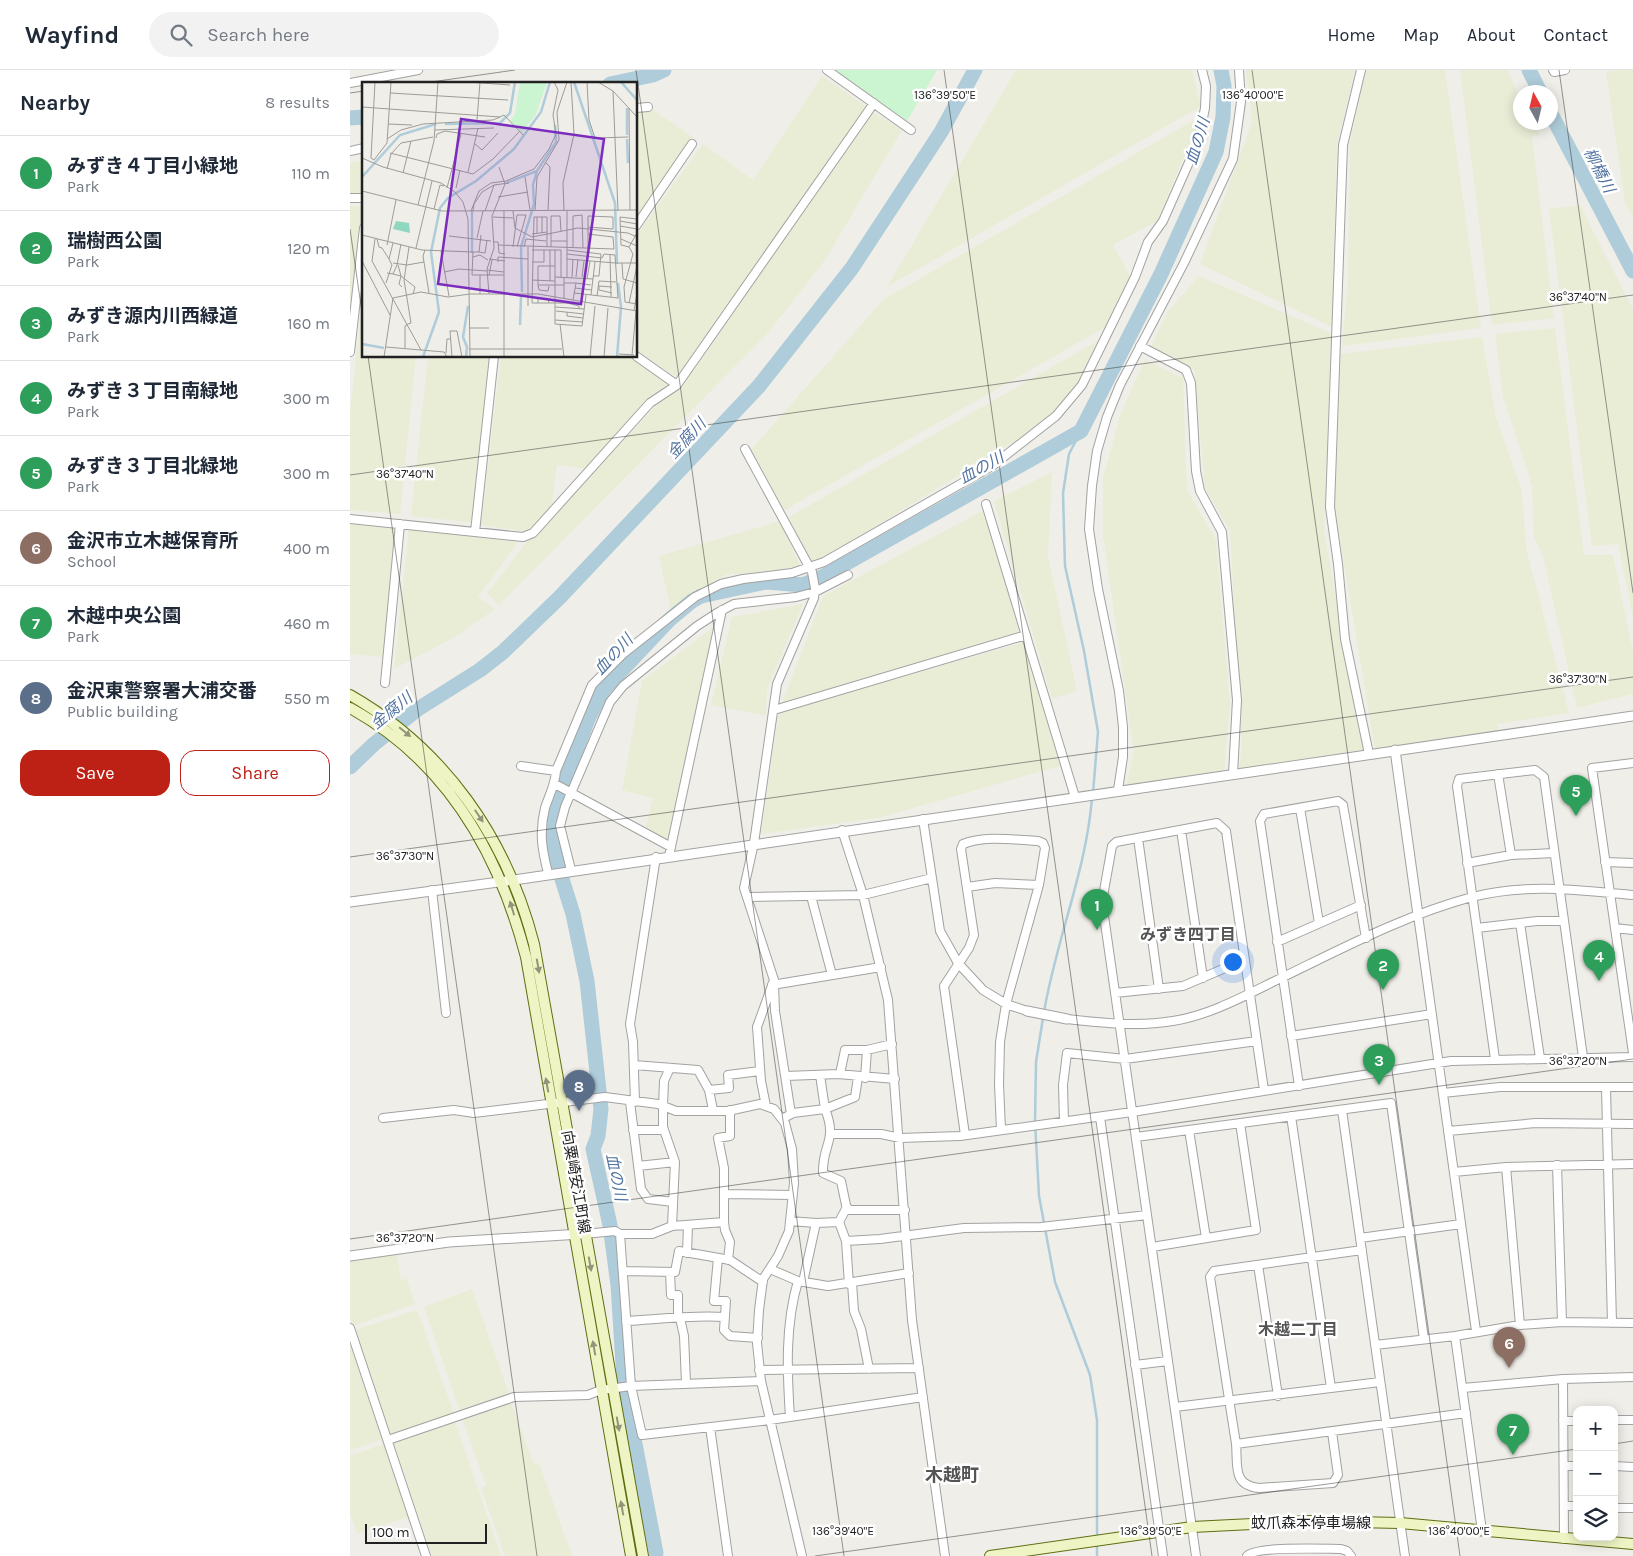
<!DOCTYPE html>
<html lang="en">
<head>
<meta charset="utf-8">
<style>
  :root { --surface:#fff; --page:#f2f2f3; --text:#1f2937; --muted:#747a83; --line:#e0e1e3; --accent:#bd2115 }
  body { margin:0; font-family:Karla,"Noto Sans JP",sans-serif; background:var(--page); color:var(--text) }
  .controls { position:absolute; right:15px; bottom:15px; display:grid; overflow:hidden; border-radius:10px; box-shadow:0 2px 12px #0003 }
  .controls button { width:45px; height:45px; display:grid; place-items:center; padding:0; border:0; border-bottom:1px solid var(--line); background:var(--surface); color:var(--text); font:25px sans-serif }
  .compass { position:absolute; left:1163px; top:15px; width:45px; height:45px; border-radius:50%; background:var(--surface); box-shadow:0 2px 12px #0003; rotate:352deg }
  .scale { position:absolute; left:15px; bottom:12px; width:122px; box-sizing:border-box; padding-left:5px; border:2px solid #212121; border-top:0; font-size:14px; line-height:18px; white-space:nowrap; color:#212121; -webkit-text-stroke:4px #fff; paint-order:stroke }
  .you { position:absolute; left:882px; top:891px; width:18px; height:18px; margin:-12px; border:4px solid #fff; border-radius:50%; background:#1a73e8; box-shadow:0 0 0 8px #1a73e833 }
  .badge { display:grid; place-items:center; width:32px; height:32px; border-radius:50%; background:var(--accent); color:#fff; font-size:16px; font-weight:700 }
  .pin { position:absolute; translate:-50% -41px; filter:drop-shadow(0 1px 2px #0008) }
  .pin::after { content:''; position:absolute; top:26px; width:18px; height:15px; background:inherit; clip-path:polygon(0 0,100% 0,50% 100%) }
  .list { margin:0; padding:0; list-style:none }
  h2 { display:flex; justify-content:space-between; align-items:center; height:65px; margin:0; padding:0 20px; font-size:21px }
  h2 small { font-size:16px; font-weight:400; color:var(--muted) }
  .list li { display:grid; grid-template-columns:32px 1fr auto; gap:15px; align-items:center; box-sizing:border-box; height:75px; padding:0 20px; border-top:1px solid var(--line) }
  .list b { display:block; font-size:19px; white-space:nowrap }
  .list p { margin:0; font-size:16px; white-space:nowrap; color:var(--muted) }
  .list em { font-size:16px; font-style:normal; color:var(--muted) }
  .actions { display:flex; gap:10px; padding:15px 20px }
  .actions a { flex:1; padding:11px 0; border:1px solid var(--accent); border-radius:15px; text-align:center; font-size:18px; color:var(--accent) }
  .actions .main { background:var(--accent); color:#fff }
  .icon { flex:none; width:28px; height:28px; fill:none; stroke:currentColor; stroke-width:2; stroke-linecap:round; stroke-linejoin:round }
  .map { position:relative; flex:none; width:1283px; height:1486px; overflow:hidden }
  header { display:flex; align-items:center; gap:30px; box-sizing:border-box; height:70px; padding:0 25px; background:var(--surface); border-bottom:1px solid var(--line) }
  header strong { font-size:24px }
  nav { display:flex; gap:28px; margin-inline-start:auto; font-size:18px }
  .search { width:350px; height:45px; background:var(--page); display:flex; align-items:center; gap:12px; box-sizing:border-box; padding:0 18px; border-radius:28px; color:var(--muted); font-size:19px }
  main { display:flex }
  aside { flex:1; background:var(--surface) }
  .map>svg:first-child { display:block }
</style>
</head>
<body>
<header>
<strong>Wayfind</strong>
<div class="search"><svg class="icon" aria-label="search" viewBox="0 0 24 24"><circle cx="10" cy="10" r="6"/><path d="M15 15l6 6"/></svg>Search here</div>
<nav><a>Home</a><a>Map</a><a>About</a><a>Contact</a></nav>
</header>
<main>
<aside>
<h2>Nearby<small>8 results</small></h2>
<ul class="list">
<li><span class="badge" style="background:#2e9e5b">1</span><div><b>みずき４丁目小緑地</b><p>Park</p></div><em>110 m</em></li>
<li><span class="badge" style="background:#2e9e5b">2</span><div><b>瑞樹西公園</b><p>Park</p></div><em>120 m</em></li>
<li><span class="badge" style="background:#2e9e5b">3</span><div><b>みずき源内川西緑道</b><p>Park</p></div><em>160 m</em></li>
<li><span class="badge" style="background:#2e9e5b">4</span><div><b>みずき３丁目南緑地</b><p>Park</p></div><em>300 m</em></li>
<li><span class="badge" style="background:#2e9e5b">5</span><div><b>みずき３丁目北緑地</b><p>Park</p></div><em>300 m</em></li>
<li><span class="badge" style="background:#8d6e63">6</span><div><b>金沢市立木越保育所</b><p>School</p></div><em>400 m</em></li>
<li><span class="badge" style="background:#2e9e5b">7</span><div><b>木越中央公園</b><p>Park</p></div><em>460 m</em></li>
<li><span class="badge" style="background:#5c6f8a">8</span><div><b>金沢東警察署大浦交番</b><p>Public building</p></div><em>550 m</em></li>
</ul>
<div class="actions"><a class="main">Save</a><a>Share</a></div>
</aside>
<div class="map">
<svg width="1283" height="1486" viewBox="0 0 1283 1486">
  <rect width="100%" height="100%" fill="#f0eee8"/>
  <!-- farmland -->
  <path fill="#e9edd6" d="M666,0H842L851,36L537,217Z
    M896,0H1005L987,73L982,257L850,194L902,52Z
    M1016,0H1095L1131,258L992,276L998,210L1000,73Z
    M1110,0H1157L1170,27V52L1183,53L1190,65L1182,66L1204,248L1142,255Z
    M1267,0H1283V147L1275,132L1256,2Z
    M472,6L517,37L328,308L286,280V166L353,74L403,110Z
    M299,37L344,68L286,151V39Z
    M523,42L552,60L475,190L418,263L149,535L137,523L180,468L309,333L333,316Z
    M851,46L807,151L763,175L781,208L759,255L433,441L399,382L533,230Z
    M14,90V125H0V93Z
    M1230,135L1283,239V547L1268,474L1242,476L1199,139Z
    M0,136H14L0,269Z
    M849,206L981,263L974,461L1014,683L889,699L892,675L880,461L855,418L844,300L800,279L818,241Z
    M14,218V286H66L50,444L0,440V342Z
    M1205,258L1234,485H1263L1283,582V624L1227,638L1193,486L1184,468L1182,415L1153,327L1145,264Z
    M1132,267L1146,348L1171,417L1177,482L1219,643L1147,654L1149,663L1025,679L984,434L991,284Z
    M753,268L726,321L691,355L462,495L439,447Z
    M78,286H144L127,453L61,446Z
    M151,286H286L323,311L306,322L237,399L207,395L201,439L180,462L131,455Z
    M795,290L833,308L837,420L866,470L880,634L874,702L776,716L784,683L753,465V409L770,345Z
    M702,402L698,486L727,621L702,629L644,431Z
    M634,440L670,565L432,633L473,526Z
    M430,451L451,498L375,505L321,541L309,486Z
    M0,454L46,459L33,587L0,584Z
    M59,459L168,472L128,527L145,539L105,567L44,599Z
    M453,534L417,619L416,646L361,635L382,547Z
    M369,553L322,774L295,760L303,728L272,720L292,611Z
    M675,572L710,696L528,748L411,764L429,642Z
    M47,1184L51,1210L57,1209L65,1234L3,1256L0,1248V1192Z
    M122,1219L160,1326L110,1342L74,1237Z
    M67,1240L104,1344L41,1366L5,1260Z
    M0,1272L33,1369L0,1380Z
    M161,1332L184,1395L189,1393L222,1486H155L131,1418L136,1415L112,1349Z
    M105,1352L151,1486H82L44,1373Z
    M34,1374L58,1447L7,1464L0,1442V1386Z"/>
  <!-- park -->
  <path fill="#cbf5d1" d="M484,0H587L557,51Z"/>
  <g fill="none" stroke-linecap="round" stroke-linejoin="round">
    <!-- stream -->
    <path stroke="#aeccd9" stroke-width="2.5" d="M731,361L719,384L713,423L715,496L734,581L748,662L743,723
      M694,942C706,870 736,802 742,728
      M693,948L686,992L685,1052L689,1126L705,1212L740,1305L747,1350V1467
      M747,1473V1486"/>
    <!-- river -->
    <path stroke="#aeccd9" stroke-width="15" d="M1179,0L1190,22
      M260,14L303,5L314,0
      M1200,42L1283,201
      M0,48L14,47
      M0,697L24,674L68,639L130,600L153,582L210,527L409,316L502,198L591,62L625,0
      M306,1483L281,1353L274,1310L268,1215L260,1155L243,1079L248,1066L251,1039L237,911L223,844L206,790L200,757L203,742L238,649L254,619L319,550L342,531L351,526L416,512L453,515L472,507L731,361L811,204L866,82L873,47L874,16L871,0"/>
    <defs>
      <path id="minor" d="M477,0L561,60
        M1011,0L993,75L980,437L988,494L995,569L1019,684
        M1203,0L1204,2L1215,0
        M0,13L68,0
        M286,38L298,37
        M0,81L14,78
        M0,128H14
        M286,156L342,74
        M790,276L836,300L841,313L846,401L850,421L872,462L887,630L883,704
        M0,282L14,158
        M286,286L327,315
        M395,379L462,502L465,518L464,528L427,614L404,773L394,818L424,910L407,957L411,1011L416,1036
        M636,434L725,727
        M0,449L173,467L183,463L300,333L327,315L524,33
        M125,462L144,286
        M35,613L50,454
        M424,640L676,565
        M1283,693L1242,698L1283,983
        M171,696L206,701
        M1148,704L1161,785
        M205,714L321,777
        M768,720L773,687V657L769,621L748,519L739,459L742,416L747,381L757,347L770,315L834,193L883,89L891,32L889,0
        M950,738L969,853
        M573,749L590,861L608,893L633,920L656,934L677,941
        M492,760L513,825L538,930L562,1250L595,1486
        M831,760L853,908
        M788,768L809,919
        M319,786L372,540
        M1255,792L1283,793
        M1117,793L1161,785L1204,783
        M221,800L210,756L215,737L260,632L273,616L347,556L367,543L384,534L446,527L465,522L498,505
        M198,803C192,780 189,762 195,738C199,725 205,716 206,701L242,615L274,583L345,527L371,514L393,509L442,503L474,492L642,396L706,346L732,315L785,207L798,172L813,151L848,72L855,38L856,16L852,0
        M617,817L645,813L689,815
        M82,820L96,943
        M461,826L482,905
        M397,827L513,825L582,808
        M1068,845L1126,1261
        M1170,853L1190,988
        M1127,858L1187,851H1214
        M1265,858L1283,860
        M927,872L1011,835
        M422,915L531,897
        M424,915L425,941L441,1044
        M765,923L833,916L894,890
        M717,949C753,953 787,957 823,951C861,945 896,925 931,908C993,878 1055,845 1122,827C1176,813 1228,820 1283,825
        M941,966L1082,944
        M1145,989L1107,716L1109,709L1185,700L1194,707L1233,987
        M284,995L348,1000L359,1020L363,1040
        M490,1004L495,980H517L542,974
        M470,1005L475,1039L505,1027L508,1007
        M436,1006L488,1004L545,1009
        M515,1008L517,980
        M949,1016L910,751L914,744L988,731L993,735L1016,868
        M1256,1018L1262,1253
        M359,1020L379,1018L378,1005L410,1001
        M1093,1023L1150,1017H1283
        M280,1032L291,1119L298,1129L323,1132
        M285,1032L283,972L280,954L306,787
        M992,1040L1055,1486
        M941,1046L981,1318
        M750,1047L813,1486
        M33,1048L104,1040L124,1043L255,1027L308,1034L326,1041H378L410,1034L424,1039L435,1053L442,1079L444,1113L439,1161L428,1186L413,1209L409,1240L407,1273L411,1311L452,1486
        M432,1049L443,1043L475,1039C488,1071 472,1074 473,1103L491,1111L497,1140H555
        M714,1051L713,1015L717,983L775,989L907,971
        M283,1060H314
        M839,1060L856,1168
        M1098,1061L1186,1053L1283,1054
        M482,1064H531L550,1068L610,1066L782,1042L1101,991L1283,987
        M615,1065L594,916L619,878L624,865L611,779L613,774C635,765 665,770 688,771L693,773L695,778L689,815L656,934L650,972L649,1014L651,1060
        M786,1067L1041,1033L1074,1269
        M1207,1095L1212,1252
        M288,1096L325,1092
        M1156,1097L1170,1255
        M1104,1102L1156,1097L1283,1094
        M374,1124L442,1125
        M440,1151L466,1153L453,1212
        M374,1152L375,1160L380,1172L378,1190
        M489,1152L496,1171
        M466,1153L489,1152L497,1137
        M322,1156L374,1152V1098L368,1068L380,1066V1040
        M234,1164L265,1161L270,1164L281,1316L292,1365L420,1350L573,1327
        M270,1164H302L322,1156L325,1092L313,1057V1036L314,1011L320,998
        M1010,1168L1111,1154
        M802,1177L906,1160L890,1053
        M1012,1180L864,1201L860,1207L886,1374L1116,1343
        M337,1183L338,1155
        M368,1188L364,1231H376L374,1260L380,1266L408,1268
        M908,1195L928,1326
        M420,1199L448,1211L478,1216L559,1203
        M273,1201L325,1202L329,1181L380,1190L413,1212
        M320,1202L321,1225H328V1248
        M502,1213L504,1241L511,1259L519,1299
        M499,1214L496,1171L530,1169L614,1158L691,1157L797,1145
        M330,1248L334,1266L336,1313
        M276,1251C310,1249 341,1245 375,1247
        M0,1258L76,1486
        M1105,1266L1132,1461
        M1025,1275L1105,1266L1170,1255L1212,1252L1283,1253
        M785,1295L818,1291
        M409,1300L569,1298
        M1213,1309L1283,1307
        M1113,1318L1213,1309L1214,1469
        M825,1337L1030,1312
        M440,1347C437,1302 435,1255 448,1211
        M1264,1350H1283
        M1213,1351H1227
        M360,1357L378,1486
        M38,1370L164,1327L238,1325L251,1320L281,1316L411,1311
        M886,1374C888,1396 882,1415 909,1418L983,1413L988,1405L982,1362
        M1214,1396H1227
        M1264,1396L1283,1397
        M1214,1436H1227
        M1264,1438H1283
        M846,1486L752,832L762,776L766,772L867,753L876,761L914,1020
        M897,1486C904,1476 975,1479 991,1479L997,1481L1001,1486"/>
      <path id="tertiary" d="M1045,680L1068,845
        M0,832L164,810L1283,646
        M677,941L717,949
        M0,1186L99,1172L231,1164"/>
      <path id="secondary" d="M0,625C95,679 157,769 184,874L293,1486
        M0,638C96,691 149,783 176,887L281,1486
        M640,1486L842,1457L959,1451L1050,1453L1283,1474"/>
    </defs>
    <!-- minor casing -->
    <use href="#minor" stroke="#a2a2a2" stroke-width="10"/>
    <!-- tertiary casing -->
    <use href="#tertiary" stroke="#a2a2a2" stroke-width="11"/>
    <!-- secondary casing -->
    <use href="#secondary" stroke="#5e6f11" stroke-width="12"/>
    <!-- minor -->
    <use href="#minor" stroke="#fff" stroke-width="8"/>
    <!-- tertiary -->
    <use href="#tertiary" stroke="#fff" stroke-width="9"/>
    <!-- secondary -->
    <use href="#secondary" stroke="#eef4c3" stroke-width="10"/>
  </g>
  <!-- one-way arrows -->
  <defs><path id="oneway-solid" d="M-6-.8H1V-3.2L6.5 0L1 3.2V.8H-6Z" transform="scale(1.25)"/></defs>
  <g fill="#92957a">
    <use href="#oneway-solid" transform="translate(55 662) rotate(39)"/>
    <use href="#oneway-solid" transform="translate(129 746) rotate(56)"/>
    <use href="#oneway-solid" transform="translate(162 838) rotate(-107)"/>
    <use href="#oneway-solid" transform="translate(188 896) rotate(80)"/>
    <use href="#oneway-solid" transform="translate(197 1015) rotate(-100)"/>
    <use href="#oneway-solid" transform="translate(240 1194) rotate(80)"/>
    <use href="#oneway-solid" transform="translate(244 1278) rotate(-100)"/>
    <use href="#oneway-solid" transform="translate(268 1354) rotate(80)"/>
    <use href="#oneway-solid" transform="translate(272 1438) rotate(-100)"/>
  </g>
  <!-- ticks -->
  <path fill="none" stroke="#212121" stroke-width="1" stroke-opacity="0.45" d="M286,0L494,1486M594,0L802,1486M902,0L1110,1486M1209,0L1283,523M67,14L165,0M0,23L14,21M0,159L14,257M18,286L187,1486M0,405L1283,225M0,787L1283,607M0,1169L1283,989M1264,1374L1283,1371M465,1486L1227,1379"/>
  <g text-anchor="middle" stroke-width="5" stroke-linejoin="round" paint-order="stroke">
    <!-- street labels -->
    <g font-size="15" fill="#212121" stroke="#fff">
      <text transform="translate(226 1112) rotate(80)" y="5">向粟崎安江町線</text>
      <text x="961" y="1458">蚊爪森本停車場線</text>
    </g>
    <!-- water labels -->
    <g font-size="16" font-style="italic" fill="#5374a0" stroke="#fff">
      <text transform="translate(847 71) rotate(-73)" y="6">血の川</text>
      <text transform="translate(1250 100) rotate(63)" y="6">柳橋川</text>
      <text transform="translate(336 368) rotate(-47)" y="6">金腐川</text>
      <text transform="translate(631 397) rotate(-29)" y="6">血の川</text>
      <text transform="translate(263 584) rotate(-47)" y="6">血の川</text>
      <text transform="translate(41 640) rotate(-39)" y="6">金腐川</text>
      <text transform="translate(267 1107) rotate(78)" y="6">血の川</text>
    </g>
    <!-- neighbourhood labels -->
    <g font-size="16" font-weight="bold" fill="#545454" stroke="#fff">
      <text x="838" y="870">みずき四丁目</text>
      <text x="948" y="1265">木越二丁目</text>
    </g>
    <!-- quarter labels -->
    <g font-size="18" font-weight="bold" fill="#545454" stroke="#fff">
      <text x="602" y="1411">木越町</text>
    </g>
  </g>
  <!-- overview -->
  <g transform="translate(12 12)">
    <rect width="275" height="275" fill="#f0eee8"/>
    <path d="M158,0H185L174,32L160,51L148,39L153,32Z" fill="#cbf5d1"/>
    <path d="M34,139L47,141L48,151L31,147Z" fill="#8fd7c0"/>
    <path fill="none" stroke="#aeccd9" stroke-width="2.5" d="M212,0L253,121L255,182M259,0L275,18M265,26V53M83,42L138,41L148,31L153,0M265,57L266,81M0,95L38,53L74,42M144,101L175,89L194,60L193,43M110,128V171M160,210L159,165L172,122L171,103L175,89M158,243L159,214M0,262L22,266M61,275L77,230L69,170L78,126L86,116L114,99L152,67L179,30L188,0M104,275L105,265L101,255L106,224M255,275L259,225L256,201"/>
    <path fill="none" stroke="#9d9c98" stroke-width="1" d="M106,0L148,3M225,0L227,38L233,56L266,55M236,0L251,9L275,35M251,9L256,129M28,11L146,18M0,25L138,35L142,33L161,53M267,26L268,128M115,38L118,0M26,42L50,43M73,48L132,46M74,56L75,52L83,49L123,55M25,57L39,48L61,42L131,38L138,35M113,62L120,68L136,51M28,71L111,92L131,77L157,50M0,76L21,85L79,101L93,110L101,120L106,137L108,275M9,76L12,78L25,61L29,0M9,76L13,0M183,80L188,85L186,129M25,87L29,72L39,61L71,55M106,90L116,46M41,91L49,59M163,95L168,128M85,106L99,52M94,106L98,88M0,109L80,129L275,128M136,115L166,110M56,123L72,59L76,0M72,127L78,103L82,104M109,129L117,109L129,101L144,99L172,87L187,67L194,52L191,33L196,8L192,0M111,129L112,122L120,110L132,103L147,101M123,129L132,103M142,129V275M151,129L153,146L170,155L216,146L266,151L275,155M173,129L175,95L197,58L195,30L205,0M202,129L201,101L212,52L209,0M205,129V195M131,135L151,136M180,135V151M275,137L258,135L259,163L267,165L271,172L262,205L263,220L275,222M258,139L275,142M258,144L275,147M226,145L251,147V135L226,134V167M170,152L185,150M175,152V135M0,153L60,168L111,170L110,193H142M87,154L129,159M115,156L121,129M13,157L10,179L59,268M15,157L17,165L20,166L27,177M259,157L275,164M189,159H205M131,160H136L137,171L143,172M25,163L34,118M136,163L252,167L251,155L226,152M151,165L155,133H164L155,165M162,165L164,157L184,159M166,165V224M189,165V134H198L199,149M211,165V134L220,133L221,166M267,165L275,151M54,166L70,99M63,168L61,174L67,211M170,168H199V195M188,168V199M193,168V242L220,244L224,213M205,168L239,172L237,194H231M79,169L87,214M111,170H117L119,153M117,170L123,171L125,158M205,172L240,176L242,172L253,173L256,216L212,211M248,173L249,215M111,175L118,173L126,178M127,177L143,179M205,177L253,181M0,179L28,233M136,180V175L166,177M170,180H182V168M31,181L45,183L62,180M253,181H275M260,181L261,197L275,201M35,183L39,162M36,183L39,194L53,205L51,212M193,184H176V203H202M125,188L142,190M82,190L97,187L125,189M25,191L31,192L35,183M31,192L39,194L37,202L40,205M118,193V212M127,193L130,178M193,195L231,197M210,195L211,177M214,195L216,177M220,195L222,179M225,197L228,179M170,198L193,199M24,201L30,183L27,177L31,161M202,201H214L211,218M214,201L229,203M176,203L177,208L186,209L187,204M250,205L237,204V208L250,211M213,206L230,208M108,212H176L275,229M127,212L125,187L132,166L130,134L143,102L137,85M229,213L233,180M235,214L237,199L254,200M202,217V195M170,221L172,135H185V164M170,221H205L217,224V227M176,221V216L186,217L187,221M267,221L275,184M193,225L222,227M194,229L222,232M272,229L275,211M205,230V234L221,236M193,238L221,240M46,242L49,241L42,198L47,165M198,242L202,275M108,246H127M24,265L82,270L85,275M43,266V244L46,242M107,267H200M84,271L85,257H89M257,272L272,273M270,273L274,229M22,275L31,216L59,210L86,215L108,212M90,275L88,249H95L100,275M228,275L233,224M242,275L246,226"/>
    <path fill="#7b2cbf" fill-opacity="0.15" stroke="#7b2cbf" stroke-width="2.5" d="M99,37L242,57L219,222L76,202Z"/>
    <rect width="275" height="275" fill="none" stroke="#212121" stroke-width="2.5"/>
  </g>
  <g font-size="12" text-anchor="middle" fill="#212121" stroke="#fff" stroke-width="5" stroke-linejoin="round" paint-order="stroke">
    <text x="595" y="29">136°39'50"E</text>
    <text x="903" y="29">136°40'00"E</text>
    <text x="1228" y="231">36°37'40"N</text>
    <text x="55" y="408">36°37'40"N</text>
    <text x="1228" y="613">36°37'30"N</text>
    <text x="55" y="790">36°37'30"N</text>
    <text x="1228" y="995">36°37'20"N</text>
    <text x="55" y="1172">36°37'20"N</text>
    <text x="493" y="1465">136°39'40"E</text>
    <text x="801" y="1465">136°39'50"E</text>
    <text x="1109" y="1465">136°40'00"E</text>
  </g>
</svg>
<div class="controls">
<button>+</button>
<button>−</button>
<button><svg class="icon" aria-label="layers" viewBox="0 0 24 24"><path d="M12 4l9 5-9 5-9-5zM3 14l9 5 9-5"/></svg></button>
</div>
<svg class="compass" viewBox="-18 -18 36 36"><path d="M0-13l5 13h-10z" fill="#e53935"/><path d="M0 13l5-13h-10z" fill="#747a83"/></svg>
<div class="scale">100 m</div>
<div class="you"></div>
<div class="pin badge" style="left:747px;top:860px;background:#2e9e5b">1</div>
<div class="pin badge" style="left:1033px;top:920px;background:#2e9e5b">2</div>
<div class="pin badge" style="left:1029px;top:1015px;background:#2e9e5b">3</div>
<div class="pin badge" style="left:1249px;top:911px;background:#2e9e5b">4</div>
<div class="pin badge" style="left:1226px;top:746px;background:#2e9e5b">5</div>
<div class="pin badge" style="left:1159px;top:1298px;background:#8d6e63">6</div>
<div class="pin badge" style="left:1163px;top:1385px;background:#2e9e5b">7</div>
<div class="pin badge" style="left:229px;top:1041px;background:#5c6f8a">8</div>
</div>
</main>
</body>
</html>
